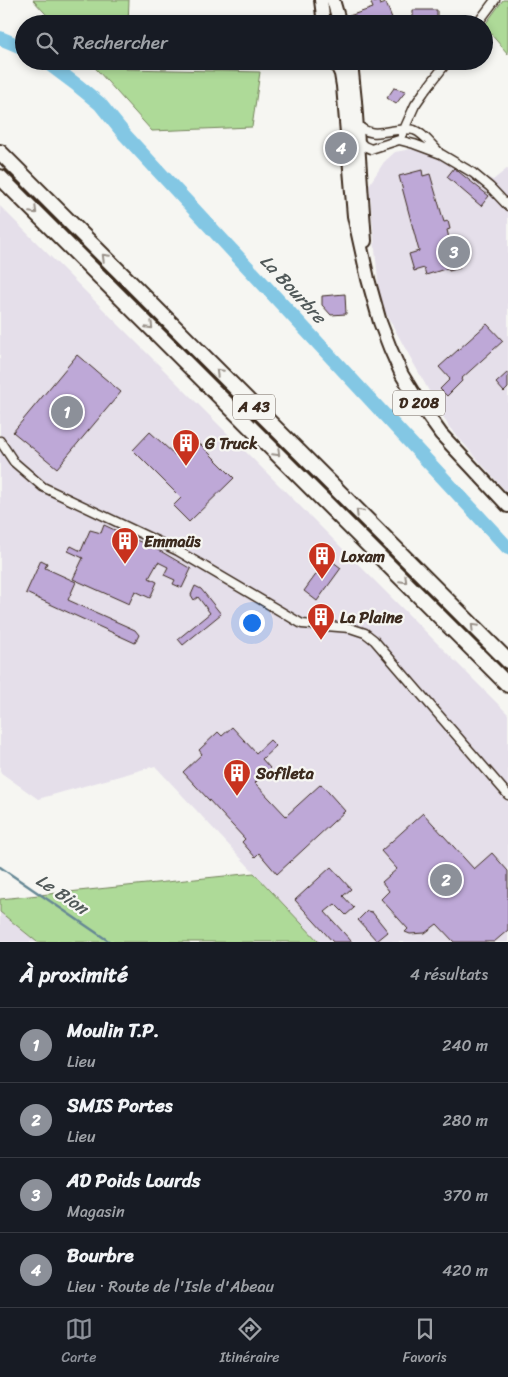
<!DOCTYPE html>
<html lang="fr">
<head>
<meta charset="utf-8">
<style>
  :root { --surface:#171b24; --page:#242831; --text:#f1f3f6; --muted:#9ea1a6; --line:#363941; --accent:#8c9099 }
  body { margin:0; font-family:Sriracha,sans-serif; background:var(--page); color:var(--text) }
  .you { position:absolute; left:251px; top:622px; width:18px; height:18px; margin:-12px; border:4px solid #fff; border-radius:50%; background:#1a73e8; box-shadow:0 0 0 8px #1a73e833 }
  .badge { display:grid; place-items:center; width:32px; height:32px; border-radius:50%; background:var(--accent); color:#fff; font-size:16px; font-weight:700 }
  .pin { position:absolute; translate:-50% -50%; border:2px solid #fff; box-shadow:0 1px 5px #0006 }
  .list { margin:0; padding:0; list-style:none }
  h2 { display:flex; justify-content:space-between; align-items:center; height:65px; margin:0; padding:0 20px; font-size:21px }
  h2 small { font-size:16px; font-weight:400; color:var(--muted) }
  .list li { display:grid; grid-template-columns:32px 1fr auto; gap:15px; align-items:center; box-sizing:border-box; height:75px; padding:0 20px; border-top:1px solid var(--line) }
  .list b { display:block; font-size:19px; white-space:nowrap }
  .list p { margin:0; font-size:16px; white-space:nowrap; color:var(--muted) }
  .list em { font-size:16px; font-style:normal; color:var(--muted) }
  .icon { flex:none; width:28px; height:28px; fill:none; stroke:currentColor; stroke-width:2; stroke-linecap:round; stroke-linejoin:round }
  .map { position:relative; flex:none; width:508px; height:942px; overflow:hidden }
  .search { position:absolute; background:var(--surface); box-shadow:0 2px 8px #0003; left:15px; right:15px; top:15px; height:55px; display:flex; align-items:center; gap:12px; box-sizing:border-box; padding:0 18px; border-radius:28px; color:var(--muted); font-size:19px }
  .sheet { height:365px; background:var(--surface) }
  nav { display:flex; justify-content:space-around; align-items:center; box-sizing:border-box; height:70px; border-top:1px solid var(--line); background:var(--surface); font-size:14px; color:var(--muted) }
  nav a { display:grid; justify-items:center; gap:2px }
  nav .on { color:var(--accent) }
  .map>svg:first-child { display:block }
</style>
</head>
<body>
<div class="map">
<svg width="508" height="942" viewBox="0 0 508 942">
  <rect width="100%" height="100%" fill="#f6f6f2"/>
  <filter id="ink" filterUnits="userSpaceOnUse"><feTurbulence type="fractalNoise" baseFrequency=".02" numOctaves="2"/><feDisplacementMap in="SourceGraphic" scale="10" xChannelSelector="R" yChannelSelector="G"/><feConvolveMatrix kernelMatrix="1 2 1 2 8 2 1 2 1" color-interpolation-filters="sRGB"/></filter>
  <g filter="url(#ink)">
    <!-- built -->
    <path fill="#e5dfea" d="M411,149L433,156L493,180L508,168V494L449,427L380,303L369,185L384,162L395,152Z
      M0,206L508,714V942H319L155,766L38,799L0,772Z
      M0,912L37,942H0Z"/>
    <!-- green -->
    <path fill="#aeda98" stroke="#74825b" d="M33,0H129L128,24H55Z
      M503,0H508V54L484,26Z
      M89,61H126V69L260,72L252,127L152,131Z
      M254,873L319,942H37L0,912V899Z"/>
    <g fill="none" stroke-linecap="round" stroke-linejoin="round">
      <!-- stream -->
      <path stroke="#668895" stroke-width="2.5" d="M0,867L110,942"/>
      <!-- river -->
      <path stroke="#83c7e4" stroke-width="14" d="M0,38L24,48
        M45,61L77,85L100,104L125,135L508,548"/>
    </g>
    <!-- building -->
    <path fill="#bea8d7" stroke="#3b2a1e" d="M378,0L380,5L386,3L392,18L377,24H352L349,16L373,8L371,3Z
      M413,10H437V23L413,22Z
      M394,88L406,91L396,104L387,98Z
      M454,168L489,196L481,206L447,177Z
      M422,170L423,176L430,174L444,222L448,221L450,229L447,230L451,246L460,243L464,258L459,264L460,268L449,271L448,268L426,275L424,268L414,271L409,254L419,251L399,176Z
      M345,294L346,314L331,315L322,305V296Z
      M487,324L503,341L461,379L462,381L447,396L440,389L450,379L439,367Z
      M77,355L121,392L57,468L13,432Z
      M508,372V388L504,392L496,383Z
      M150,432L175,455L193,437L234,478L189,522L173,506L181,498L133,450Z
      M104,525L162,552L191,569L182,588L173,584L175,580L164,575L168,567L158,562L149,578L157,582L150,598L135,591L129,604L73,579L83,558L68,551L71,546L81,551L90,530L101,533Z
      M328,558L341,568L317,601L304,591Z
      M41,560L47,563L45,568L76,582L68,600L135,630L139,635L135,643L26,593Z
      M195,586L201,589L221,614L183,645L178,639L210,613L198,597L194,600L191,595Z
      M232,727L256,753L270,740L276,746L262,759L270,768L255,783L286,816L321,784L345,811L277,874L259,853L255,857L242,842L245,839L183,772L202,754L199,750L218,732L222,736Z
      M423,813L474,869L492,853L508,871V930L494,942H454L437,924L425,933L410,934L405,932L408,929L381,899L389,891L382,882L397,869L381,851Z
      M331,867L351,889L343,896L354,908L346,915L335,904L325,912L352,942H333L295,900Z
      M367,911L372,912L388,932L377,941L358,920Z"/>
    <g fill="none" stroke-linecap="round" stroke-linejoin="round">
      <defs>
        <path id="minor" d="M477,24L495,0
          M356,123C372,143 394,125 414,130C423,133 431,144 438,151
          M402,134L415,105L424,92L448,61
          M358,140L364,146L371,149L399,140L414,144L441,154L473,173L490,187L508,206
          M0,441L14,462L43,487L178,551L302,624L350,628L365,633L374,640L508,795"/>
        <path id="primary" d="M321,0L324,24
          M333,0L340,24
          M335,61L341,74L343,86L354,216L368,279L380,322L390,348L402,375L421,406L441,434L508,506
          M349,61L352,72L355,101L365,241"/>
        <path id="motorway" d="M0,152L508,661
          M0,177L508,685"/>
      </defs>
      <!-- minor casing -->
      <use href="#minor" stroke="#3b2a1e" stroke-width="11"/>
      <!-- primary casing -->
      <use href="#primary" stroke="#3b2a1e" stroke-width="16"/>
      <!-- motorway casing -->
      <use href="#motorway" stroke="#3b2a1e" stroke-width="18"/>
      <!-- minor -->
      <use href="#minor" stroke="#f6f6f2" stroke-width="8"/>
      <!-- primary -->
      <use href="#primary" stroke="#f6f6f2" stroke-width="12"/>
      <!-- motorway -->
      <use href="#motorway" stroke="#f6f6f2" stroke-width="14"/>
    </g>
    <!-- one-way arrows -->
    <defs><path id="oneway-chevron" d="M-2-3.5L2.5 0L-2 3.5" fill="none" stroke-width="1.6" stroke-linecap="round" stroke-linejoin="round" transform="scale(1.25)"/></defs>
    <g stroke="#989088">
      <use href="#oneway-chevron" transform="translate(34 211) rotate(45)"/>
      <use href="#oneway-chevron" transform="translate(105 257) rotate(-135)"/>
      <use href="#oneway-chevron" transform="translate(150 326) rotate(45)"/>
      <use href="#oneway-chevron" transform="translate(219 372) rotate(-135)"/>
      <use href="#oneway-chevron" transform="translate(277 453) rotate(45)"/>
      <use href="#oneway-chevron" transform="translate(359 512) rotate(-135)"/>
      <use href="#oneway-chevron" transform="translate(404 580) rotate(45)"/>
      <use href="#oneway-chevron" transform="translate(474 627) rotate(-135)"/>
    </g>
  </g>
  <!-- icons -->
  <defs>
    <symbol id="building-pin" viewBox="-11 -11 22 30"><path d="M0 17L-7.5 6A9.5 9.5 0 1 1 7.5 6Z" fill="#c8321e" stroke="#f6f6f2"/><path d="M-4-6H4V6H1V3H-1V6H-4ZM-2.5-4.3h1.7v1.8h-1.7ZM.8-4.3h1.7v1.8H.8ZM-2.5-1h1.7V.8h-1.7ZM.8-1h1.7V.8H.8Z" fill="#fff"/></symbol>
  </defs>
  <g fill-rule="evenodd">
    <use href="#building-pin" x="170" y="427" width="32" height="43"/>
    <use href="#building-pin" x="109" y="525" width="32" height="43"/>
    <use href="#building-pin" x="306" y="540" width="32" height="43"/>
    <use href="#building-pin" x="305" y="601" width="32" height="43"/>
    <use href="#building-pin" x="221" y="757" width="32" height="43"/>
  </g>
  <g text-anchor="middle" stroke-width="4.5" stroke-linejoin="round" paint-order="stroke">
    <!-- shield labels -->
    <g fill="#f6f6f2" stroke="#73675e" stroke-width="1">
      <rect x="393" y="390.5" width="52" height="25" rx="4"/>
      <rect x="233" y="394.5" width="42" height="25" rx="4"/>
    </g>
    <g font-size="15" font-weight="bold" fill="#3b2a1e">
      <text x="419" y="408">D 208</text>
      <text x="254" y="412">A 43</text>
    </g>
    <!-- poi labels -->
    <g font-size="16" font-weight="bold" fill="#3b2a1e" stroke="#f6f6f2" text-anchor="start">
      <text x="205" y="449">G Truck</text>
      <text x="144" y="547">Emmaüs</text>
      <text x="341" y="562">Loxam</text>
      <text x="340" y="623">La Plaine</text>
      <text x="256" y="779">Sofileta</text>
    </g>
    <!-- water labels -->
    <g font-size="18" font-style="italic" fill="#515959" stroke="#f6f6f2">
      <text transform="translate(293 289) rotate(47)" y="6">La Bourbre</text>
      <text transform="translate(62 894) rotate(34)" y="6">Le Bion</text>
    </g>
  </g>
</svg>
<div class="you"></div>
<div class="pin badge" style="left:67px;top:412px">1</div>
<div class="pin badge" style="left:446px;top:880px">2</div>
<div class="pin badge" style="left:454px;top:252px">3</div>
<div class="pin badge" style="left:341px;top:148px">4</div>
<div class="search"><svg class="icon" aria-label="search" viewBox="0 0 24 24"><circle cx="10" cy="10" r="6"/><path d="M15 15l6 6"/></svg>Rechercher</div>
</div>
<section class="sheet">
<h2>À proximité<small>4 résultats</small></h2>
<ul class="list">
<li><span class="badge">1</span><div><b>Moulin T.P.</b><p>Lieu</p></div><em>240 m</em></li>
<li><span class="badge">2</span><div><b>SMIS Portes</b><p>Lieu</p></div><em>280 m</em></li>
<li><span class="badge">3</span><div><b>AD Poids Lourds</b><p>Magasin</p></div><em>370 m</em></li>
<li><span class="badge">4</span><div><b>Bourbre</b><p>Lieu · Route de l'Isle d'Abeau</p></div><em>420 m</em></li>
</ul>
</section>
<nav>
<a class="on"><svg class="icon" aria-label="map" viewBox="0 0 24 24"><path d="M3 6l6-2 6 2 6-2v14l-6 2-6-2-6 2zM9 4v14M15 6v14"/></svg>Carte</a>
<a><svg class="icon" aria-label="directions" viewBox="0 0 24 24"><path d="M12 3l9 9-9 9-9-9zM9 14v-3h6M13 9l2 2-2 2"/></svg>Itinéraire</a>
<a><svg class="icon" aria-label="saved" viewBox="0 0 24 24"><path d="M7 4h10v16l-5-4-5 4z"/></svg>Favoris</a>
</nav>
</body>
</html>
